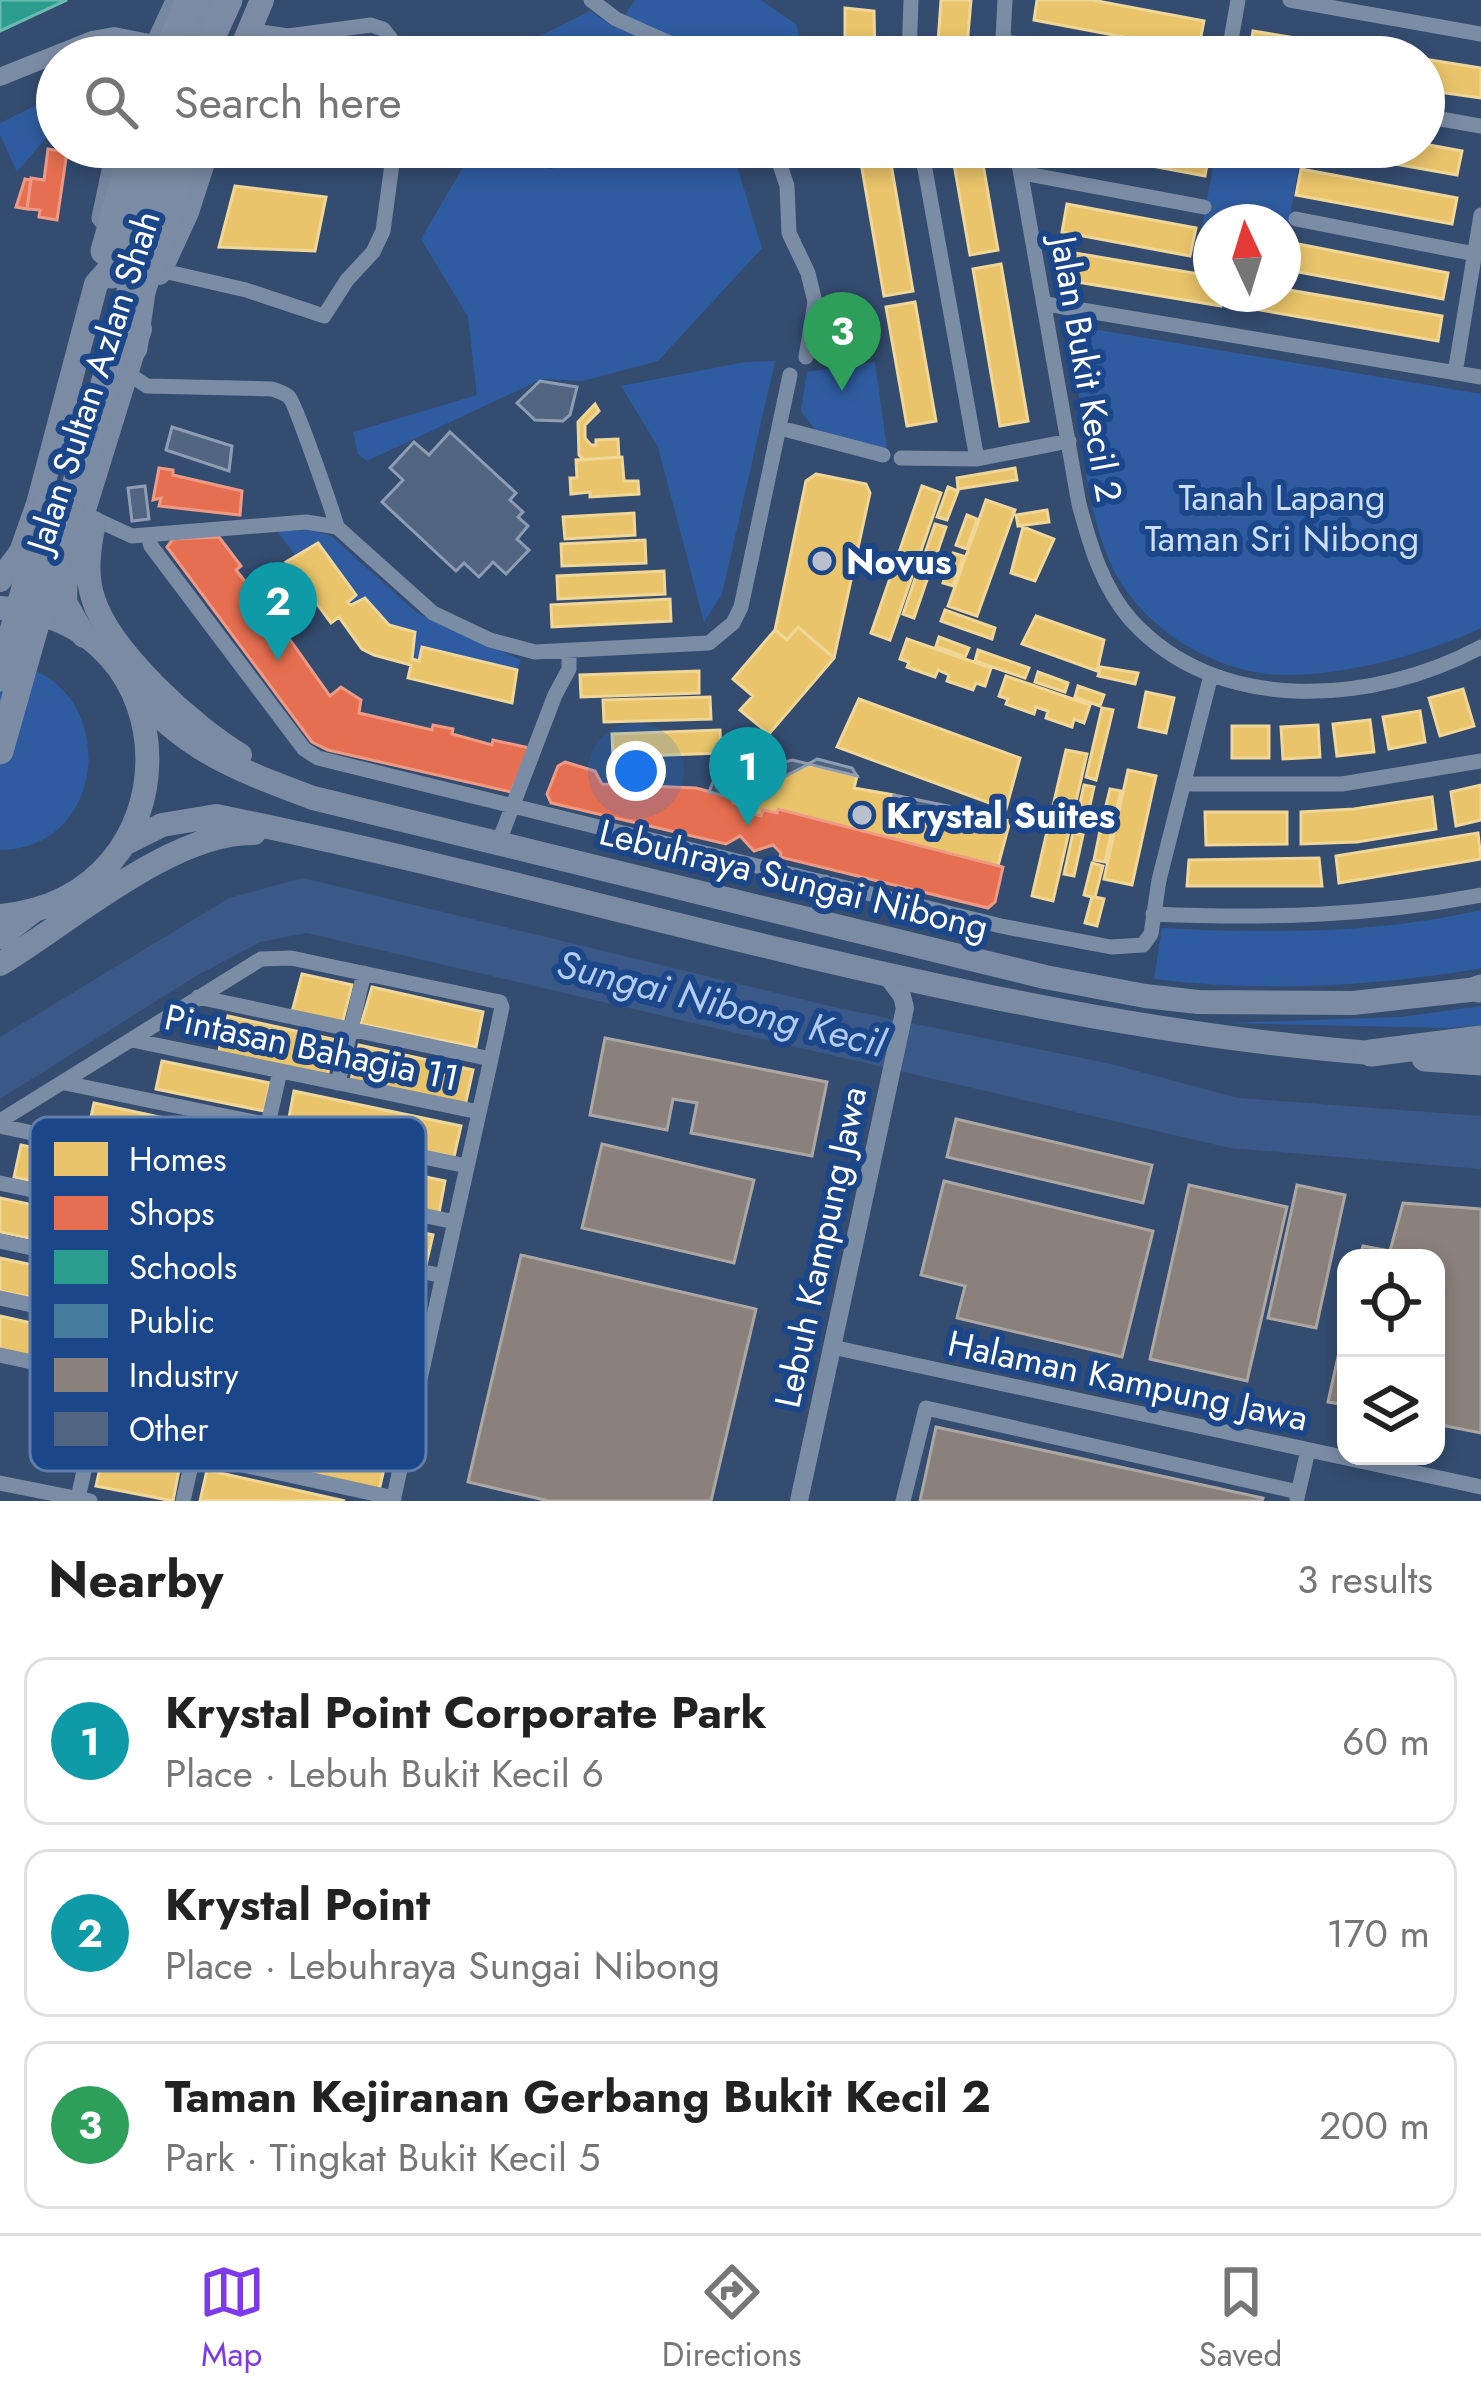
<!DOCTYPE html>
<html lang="en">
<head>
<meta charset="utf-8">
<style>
  :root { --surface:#fff; --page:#f2f2f2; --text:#222; --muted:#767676; --line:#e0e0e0; --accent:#7c3aed }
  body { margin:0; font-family:Jost,sans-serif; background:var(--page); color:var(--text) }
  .controls { position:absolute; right:36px; bottom:36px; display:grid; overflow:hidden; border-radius:24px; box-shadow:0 6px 18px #0003 }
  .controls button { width:108px; height:108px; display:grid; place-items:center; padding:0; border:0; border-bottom:3px solid var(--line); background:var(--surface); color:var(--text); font:60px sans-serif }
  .compass { position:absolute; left:1193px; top:204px; width:108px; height:108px; border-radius:50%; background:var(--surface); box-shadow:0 6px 18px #0003; rotate:356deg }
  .you { position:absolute; left:636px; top:771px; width:42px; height:42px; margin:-30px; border:9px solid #fff; border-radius:50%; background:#1a73e8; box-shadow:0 0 0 18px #1a73e833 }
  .badge { display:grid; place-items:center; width:78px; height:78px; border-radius:50%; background:var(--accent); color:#fff; font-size:39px; font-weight:700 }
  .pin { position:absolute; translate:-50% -99px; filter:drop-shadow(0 3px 6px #0008) }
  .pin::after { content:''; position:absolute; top:63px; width:42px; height:36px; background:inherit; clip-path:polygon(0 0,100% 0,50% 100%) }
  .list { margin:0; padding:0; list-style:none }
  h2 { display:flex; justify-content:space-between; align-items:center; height:156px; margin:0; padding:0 48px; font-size:51px }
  h2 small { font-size:39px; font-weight:400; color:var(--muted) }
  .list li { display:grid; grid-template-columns:78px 1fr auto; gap:36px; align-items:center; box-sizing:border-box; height:168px; margin:0 24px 24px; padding:0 24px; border:3px solid var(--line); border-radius:24px }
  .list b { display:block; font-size:45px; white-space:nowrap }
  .list p { margin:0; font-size:39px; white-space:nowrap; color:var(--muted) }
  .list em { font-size:39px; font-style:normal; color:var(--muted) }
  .icon { flex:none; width:66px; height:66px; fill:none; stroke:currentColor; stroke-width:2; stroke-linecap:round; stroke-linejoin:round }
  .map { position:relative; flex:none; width:1481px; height:1501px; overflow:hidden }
  .search { position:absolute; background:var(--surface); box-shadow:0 6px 18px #0003; left:36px; right:36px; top:36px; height:132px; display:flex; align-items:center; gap:30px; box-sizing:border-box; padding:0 42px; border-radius:66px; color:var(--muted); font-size:45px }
  .sheet { height:732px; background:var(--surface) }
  nav { display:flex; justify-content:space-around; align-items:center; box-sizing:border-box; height:168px; border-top:3px solid var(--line); background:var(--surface); font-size:33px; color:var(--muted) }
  nav a { display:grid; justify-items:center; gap:6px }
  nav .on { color:var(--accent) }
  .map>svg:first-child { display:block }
</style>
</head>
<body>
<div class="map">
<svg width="1481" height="1501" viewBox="0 0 1481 1501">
  <rect width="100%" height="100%" fill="#344c70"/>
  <!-- green -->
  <path fill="#2f5ca0" d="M635,0H761L797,25L802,57H527L524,44L590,11L616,28Z
    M57,95V125L17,172L0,135V123Z
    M548,147H731L762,248L658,361L583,381L542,379L367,461L358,454L353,432L477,395L468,317L421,239L470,155L553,169Z
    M1216,149L1299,164L1283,255V222H1211V260L1197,258Z
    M1098,330L1481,394V628C1425,655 1330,680 1268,674C1204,667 1136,622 1110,562C1083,500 1080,421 1077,355L1080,343Z
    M775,361L722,594L704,622L658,447L621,386L745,362Z
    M875,362L887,449L816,431L801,411L807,372Z
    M310,530L331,536L417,613L521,660L517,670L423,647L419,661L412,659L415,632L389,625L365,598L351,605L348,602L356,595L318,543L295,555L277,531Z
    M0,664C119,667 117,849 0,850Z
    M1481,910V968L1471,970C1366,987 1260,992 1154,979L1162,928C1268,934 1377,934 1481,910Z
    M1481,1006V1025L1449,1028L1226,1023L1401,1017Z"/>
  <!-- water -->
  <path fill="#3a5989" d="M303,878L838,1008L1111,1064L1238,1098L1481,1116V1169L1230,1148L307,933L260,942L196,976L0,1099V1037L229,898Z"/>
  <!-- homes -->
  <path fill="#e9c46a" stroke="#f0d697" stroke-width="3" d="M941,0H971L966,57H937Z
    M1037,0H1092L1204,21L1198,51L1034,20Z
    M845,8L874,11L875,57H845Z
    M1253,31L1399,55V57H1249Z
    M1424,59L1481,68V98L1424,90Z
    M1424,144L1462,151L1457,175L1299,147Z
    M951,147H980L998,250L970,255Z
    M1051,147H1176L1209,153L1205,176Z
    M890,158L913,291L884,296L861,163Z
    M1301,169L1457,198L1452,224L1296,195Z
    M235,186L326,197L315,251L219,247Z
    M1067,204L1196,228L1190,256L1062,232Z
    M1293,243L1448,273L1443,299L1288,270Z
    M1075,253L1211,276V294H1224L1221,306L1071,281Z
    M1001,264L1028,421L1000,426L973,269Z
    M1283,289L1442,316L1438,341L1249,308L1252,294H1283Z
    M915,302L936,421L907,426L886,307Z
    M595,404L599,411L585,425V438L591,445H596V440L618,439L619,457L584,460L579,455L578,422Z
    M622,457L624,481H638L639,494L590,497V492L571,494L570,478H577L576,460Z
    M1015,468L1017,480L958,489L957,478Z
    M816,474L866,484L870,493L834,658L769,734L740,710L753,696L733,679L775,630L806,481Z
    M922,486L941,493L890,640L871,633Z
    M948,487L958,491L947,520L937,517Z
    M986,500L1015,510L977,616L948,606Z
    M1047,510L1049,522L1018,526L1016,515Z
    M634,513L635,535L565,539L563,517Z
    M967,515L977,519L967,549L956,545Z
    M935,524L946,527L932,568L921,565Z
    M1023,527L1054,539L1035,581L1011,573Z
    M645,540L646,563L562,566L561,544Z
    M318,543L356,595L348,602L351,605L365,598L389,625L415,632L412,659L419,661L422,647L517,670L512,703L408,678L411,665L374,655L362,649L339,617L331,623L286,562Z
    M953,553L963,556L953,586L943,583Z
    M664,571L665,594L558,599L557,576Z
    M917,573L928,577L914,618L903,614Z
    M670,599L671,621L552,627L551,605Z
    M945,610L995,628L992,639L941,621Z
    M1036,616L1104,640L1097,671L1022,644Z
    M798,627L834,658L769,734L740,710L753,696L733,679L775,630L787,640Z
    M939,637L969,648L965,657L936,646Z
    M907,639L991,668L985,686L976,683L973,690L947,681L949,675L938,670L935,677L907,667L909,662L900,659Z
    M978,650L1029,668L1025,678L975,661Z
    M1101,667L1138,673L1135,684L1098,676Z
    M699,671V693L581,697L580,675Z
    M1038,672L1068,683L1065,692L1035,682Z
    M1006,676L1090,705L1084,723L1074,719L1072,727L1046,718L1048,711L1036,707L1034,714L1006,704L1008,699L999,696Z
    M1078,686L1104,695L1100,706L1075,697Z
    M1463,689L1474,726L1440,736L1429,698Z
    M1146,692L1174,698L1166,733L1139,727Z
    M710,697L711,719L604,722L603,700Z
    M859,699L1020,758L1006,809L837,747Z
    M1102,708L1113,710L1096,780L1086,777Z
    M1420,711L1425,742L1389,749L1383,717Z
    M1370,720L1374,752L1337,756L1333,724Z
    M1318,725L1320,757L1283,759L1281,727Z
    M1232,726H1269V758H1232Z
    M720,730L721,753L613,757L612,734Z
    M1066,750L1087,754L1053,901L1032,896Z
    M808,764L857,776L854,788L894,795L891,806L963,825L967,810L1010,821L998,866L778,809L777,813L763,810L761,816L741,811L742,806L733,803L734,798L743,800L747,793L756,795L758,790Z
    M1128,770L1156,776L1132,885L1104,879Z
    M1084,785L1094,787L1085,828L1075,826Z
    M1481,785V820L1456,826L1451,792Z
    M1110,789L1121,791L1113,825L1102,822Z
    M1432,797L1436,829L1357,842L1301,844V812L1354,809Z
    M1205,812H1287V844L1206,845Z
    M1101,826L1112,829L1105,862L1094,860Z
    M1073,833L1083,835L1074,876L1064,874Z
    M1478,833L1481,859L1339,883L1336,856Z
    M1319,858L1322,886H1187L1189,860Z
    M1092,863L1103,866L1095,897L1104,899L1097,926L1085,923L1092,897L1084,895Z
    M302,974L352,985L342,1024L292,1012Z
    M372,987L483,1012L476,1047L361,1024Z
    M228,1016L336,1040L327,1076L218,1054Z
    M359,1045L473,1070L465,1106L351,1080Z
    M162,1061L270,1083L264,1111L156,1089Z
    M294,1091L461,1126L454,1157L288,1123Z
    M94,1103L243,1135L236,1166L87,1135Z
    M21,1145L245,1193L238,1225L14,1177Z
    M275,1146L445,1181L439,1213L268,1178Z
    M263,1197L433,1235L426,1265L256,1228Z
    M0,1198L218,1244L211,1276L0,1232Z
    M0,1258L108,1281L102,1312L0,1291Z
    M0,1316L98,1338L90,1371L0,1351Z
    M220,1425L386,1460L379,1491L214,1456Z
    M104,1450L180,1465L173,1501L96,1486Z
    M207,1470L345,1501H200Z"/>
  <!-- shops -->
  <path fill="#e76f51" stroke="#ee9a85" stroke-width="3" d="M48,149L67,152L57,220L39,217L40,210L27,209L31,178L44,180Z
    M25,179L31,180L27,209L16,207Z
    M159,468L173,470V475L242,491L240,515L159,506L161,498L153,500Z
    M219,537L241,566L236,570L274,618L278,615L290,631L286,634L330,696L341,687L361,700L359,713L432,730L433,725L453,729L452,734L492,745L493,740L530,748L511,792L328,750L312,742L167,547L173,539Z
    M565,762L595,771L602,784L696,788L734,798L733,803L742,806L741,811L761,816L763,810L777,813L778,809L1003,867L995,902L988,908L780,857L781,853L773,845L754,851L740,836L726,844L551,803L547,794L558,766Z"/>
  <!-- schools -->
  <path fill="#2a9d8f" stroke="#6abab1" stroke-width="3" d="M0,0H67L0,31Z"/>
  <!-- industry -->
  <path fill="#8a817c" stroke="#ada7a3" stroke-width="3" d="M605,1038L827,1082L812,1156L691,1133L697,1103L673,1099L667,1130L590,1115Z
    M956,1119L1152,1165L1143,1203L947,1157Z
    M602,1144L754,1180L734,1263L582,1228Z
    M944,1181L1153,1231L1122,1357L957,1318L965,1286L921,1275Z
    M1189,1185L1287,1207L1247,1381L1150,1359Z
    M1297,1185L1345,1195L1316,1328L1268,1318Z
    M1403,1203L1481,1209V1433L1436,1424V1258H1360L1363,1246L1390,1251Z
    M521,1255L756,1309L711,1501H549L468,1482Z
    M1346,1321V1405L1328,1402Z
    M936,1427L1263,1498L1262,1501H920Z"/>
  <!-- building -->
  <path fill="#516480" stroke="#8f9db3" stroke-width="3" d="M540,381L577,387L570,415L563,421L535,420L517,403Z
    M172,427L232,446L229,471L166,450Z
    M450,432L516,493L510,500L523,512L518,517L528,526L517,539L529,550L506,574L493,562L479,577L464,563L456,571L382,502L403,480L390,468L414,442L429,455Z
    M145,486L149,519L132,521L128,488Z
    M817,759L852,768L857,776L808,764Z
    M792,760L809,764L758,790L756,795L747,793L743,800L709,792L713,782Z
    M894,795L967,810L963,825L891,806Z"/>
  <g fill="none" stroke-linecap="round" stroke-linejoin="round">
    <!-- minor -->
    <path stroke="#7b8ca5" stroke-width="15" d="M591,0L616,19L701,57
      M1290,0L1481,34
      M249,30L288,36L371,25L383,29L405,57
      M1001,41L1094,57
      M909,57L911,0
      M1002,57L1005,0
      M1228,57L1238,0
      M1424,116L1481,126
      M774,147L787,186L789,233L808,273L815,302L806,357
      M921,147L977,459
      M1016,147L1079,504C1090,545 1102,587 1131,620C1219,717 1375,704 1481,647
      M1022,173L1204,207
      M1296,219L1475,254
      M159,270L246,290L324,316L347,280L373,252L383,231L392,164L404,147
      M1046,304L1481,377
      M127,373L147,386L272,389C278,391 285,393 289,397C295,402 333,512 337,527
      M1455,373L1481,215
      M780,428L883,455
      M901,458L977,459L1069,441
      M95,519L132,536L306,522L337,527L433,613L490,640L535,652L709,643L733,623L741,607L790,375
      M148,536L151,546L304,749L318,758L1001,926L1111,947L1143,945L1151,934L1159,880L1211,675
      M1184,784H1342L1481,761
      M498,844L555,695L569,669V653
      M1153,914C1267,919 1369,916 1481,895
      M815,922L825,882
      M198,997L491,1059
      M132,1040L479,1112
      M65,1083L467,1166
      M338,1083L364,973
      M0,1121L261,959L291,958L500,1002L502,1007L491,1059L393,1501
      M0,1126L455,1222
      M0,1183L443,1276
      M0,1241L430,1334
      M0,1298L117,1323
      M218,1343L418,1386
      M832,1347L1481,1487
      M0,1355L406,1442
      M93,1432L394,1498
      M0,1483L90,1501
      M78,1498L129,1269
      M1297,1498L1308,1450
      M183,1501L280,1071
      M903,1501L926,1408L1298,1492"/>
    <!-- tertiary -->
    <path stroke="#7b8ca5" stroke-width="18" d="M0,77L92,40L114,36L154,44
      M799,1501L905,1008L902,996L884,972"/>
    <!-- secondary -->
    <path stroke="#7788a1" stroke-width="21" d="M150,57L176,1
      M102,218L117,147"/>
    <!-- primary -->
    <path stroke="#7a8ba3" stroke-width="24" d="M180,57L205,0
      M238,57L262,0
      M159,273L187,212L208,147
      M94,523C89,548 85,573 93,598C109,651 193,727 240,755
      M0,580L21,552L38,504L96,284L109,269L114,251
      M0,608C195,617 198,898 0,916
      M84,636L65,602L66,568L140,329
      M131,687C188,752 234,768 313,798L1045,977L1145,996L1198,1002L1353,1003L1478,989
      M126,843L162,825L216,816C601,894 978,1022 1371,1053
      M0,937L32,912
      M0,964C70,922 173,831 254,833"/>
    <!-- trunk -->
    <path stroke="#7b8ca4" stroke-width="27" d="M165,57L189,0
      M203,57L229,0
      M104,251L133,147
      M134,348L142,292L188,147
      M1478,989L1481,988
      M1371,1053L1481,1039
      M1425,1058L1481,1062"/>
    <!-- trunk-bridge -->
    <path stroke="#7b8ca4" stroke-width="27" d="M113,275L150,147
      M0,678L47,508
      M0,751L171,147"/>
  </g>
  <!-- markers -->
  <g fill="#b8c0cd" stroke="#1b4689" stroke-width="4.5">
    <circle cx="822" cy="561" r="12"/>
    <circle cx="862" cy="815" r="12"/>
  </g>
  <g text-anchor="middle" stroke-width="12" stroke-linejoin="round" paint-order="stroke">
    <!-- street labels -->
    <g font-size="36" fill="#fff" stroke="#1b4689">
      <text transform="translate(1087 369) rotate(80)" y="13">Jalan Bukit Kecil 2</text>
      <text transform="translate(93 381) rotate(-72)" y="13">Jalan Sultan Azlan Shah</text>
      <text transform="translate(794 879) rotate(14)" y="13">Lebuhraya Sungai Nibong</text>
      <text transform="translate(312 1047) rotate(12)" y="13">Pintasan Bahagia 11</text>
      <text transform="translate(820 1247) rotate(-78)" y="13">Lebuh Kampung Jawa</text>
      <text transform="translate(1128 1380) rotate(12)" y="13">Halaman Kampung Jawa</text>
    </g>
    <!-- park labels -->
    <g font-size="36" fill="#caddf9" stroke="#1b4689">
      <text x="1282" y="510">Tanah Lapang<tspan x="1282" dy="41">Taman Sri Nibong</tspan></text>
    </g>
    <!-- poi labels -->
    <g font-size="36" font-weight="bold" fill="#fff" stroke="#1b4689" text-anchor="start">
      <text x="846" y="574">Novus</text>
      <text x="886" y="828">Krystal Suites</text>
    </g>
    <!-- water labels -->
    <g font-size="39" font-style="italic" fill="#b1ccf4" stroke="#1b4689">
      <text transform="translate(721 1003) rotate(14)" y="14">Sungai Nibong Kecil</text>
    </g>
  </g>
  <!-- legend -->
  <rect x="30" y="1117" width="396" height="354" rx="18" fill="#1b4689" stroke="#5f7eac" stroke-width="3"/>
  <rect x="54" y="1142" width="54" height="34" fill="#e9c46a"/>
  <rect x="54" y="1196" width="54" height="34" fill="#e76f51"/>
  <rect x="54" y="1250" width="54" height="34" fill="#2a9d8f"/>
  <rect x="54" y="1304" width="54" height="34" fill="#457b9d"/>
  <rect x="54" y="1358" width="54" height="34" fill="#8a817c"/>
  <rect x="54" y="1412" width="54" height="34" fill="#516480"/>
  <g font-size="33" fill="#fff">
    <text x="129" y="1171">Homes</text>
    <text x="129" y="1225">Shops</text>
    <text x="129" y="1279">Schools</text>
    <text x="129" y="1333">Public</text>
    <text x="129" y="1387">Industry</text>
    <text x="129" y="1441">Other</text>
  </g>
</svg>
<div class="controls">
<button><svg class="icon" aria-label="locate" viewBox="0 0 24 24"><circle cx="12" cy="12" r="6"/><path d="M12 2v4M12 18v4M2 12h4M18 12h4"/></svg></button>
<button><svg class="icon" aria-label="layers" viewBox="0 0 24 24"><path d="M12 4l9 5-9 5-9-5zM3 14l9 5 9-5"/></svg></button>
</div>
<svg class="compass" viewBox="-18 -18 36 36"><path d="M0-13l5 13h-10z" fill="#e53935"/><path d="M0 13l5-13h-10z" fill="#767676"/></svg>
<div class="you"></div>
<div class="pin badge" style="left:748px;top:826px;background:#0f9aa8">1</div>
<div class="pin badge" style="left:278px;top:661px;background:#0f9aa8">2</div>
<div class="pin badge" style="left:842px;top:391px;background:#2e9e5b">3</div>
<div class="search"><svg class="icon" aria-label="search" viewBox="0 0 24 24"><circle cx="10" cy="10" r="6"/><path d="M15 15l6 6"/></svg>Search here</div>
</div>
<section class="sheet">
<h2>Nearby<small>3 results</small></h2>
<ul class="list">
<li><span class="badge" style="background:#0f9aa8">1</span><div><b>Krystal Point Corporate Park</b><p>Place · Lebuh Bukit Kecil 6</p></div><em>60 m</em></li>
<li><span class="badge" style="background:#0f9aa8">2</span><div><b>Krystal Point</b><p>Place · Lebuhraya Sungai Nibong</p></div><em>170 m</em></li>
<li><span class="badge" style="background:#2e9e5b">3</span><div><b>Taman Kejiranan Gerbang Bukit Kecil 2</b><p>Park · Tingkat Bukit Kecil 5</p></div><em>200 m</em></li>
</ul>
</section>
<nav>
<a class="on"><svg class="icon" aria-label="map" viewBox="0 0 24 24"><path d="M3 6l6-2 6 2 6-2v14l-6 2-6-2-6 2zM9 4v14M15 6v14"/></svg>Map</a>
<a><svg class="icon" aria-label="directions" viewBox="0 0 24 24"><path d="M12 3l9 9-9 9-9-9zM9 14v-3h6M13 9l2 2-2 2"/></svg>Directions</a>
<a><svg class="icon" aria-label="saved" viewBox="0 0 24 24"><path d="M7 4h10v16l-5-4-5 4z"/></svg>Saved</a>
</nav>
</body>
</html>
